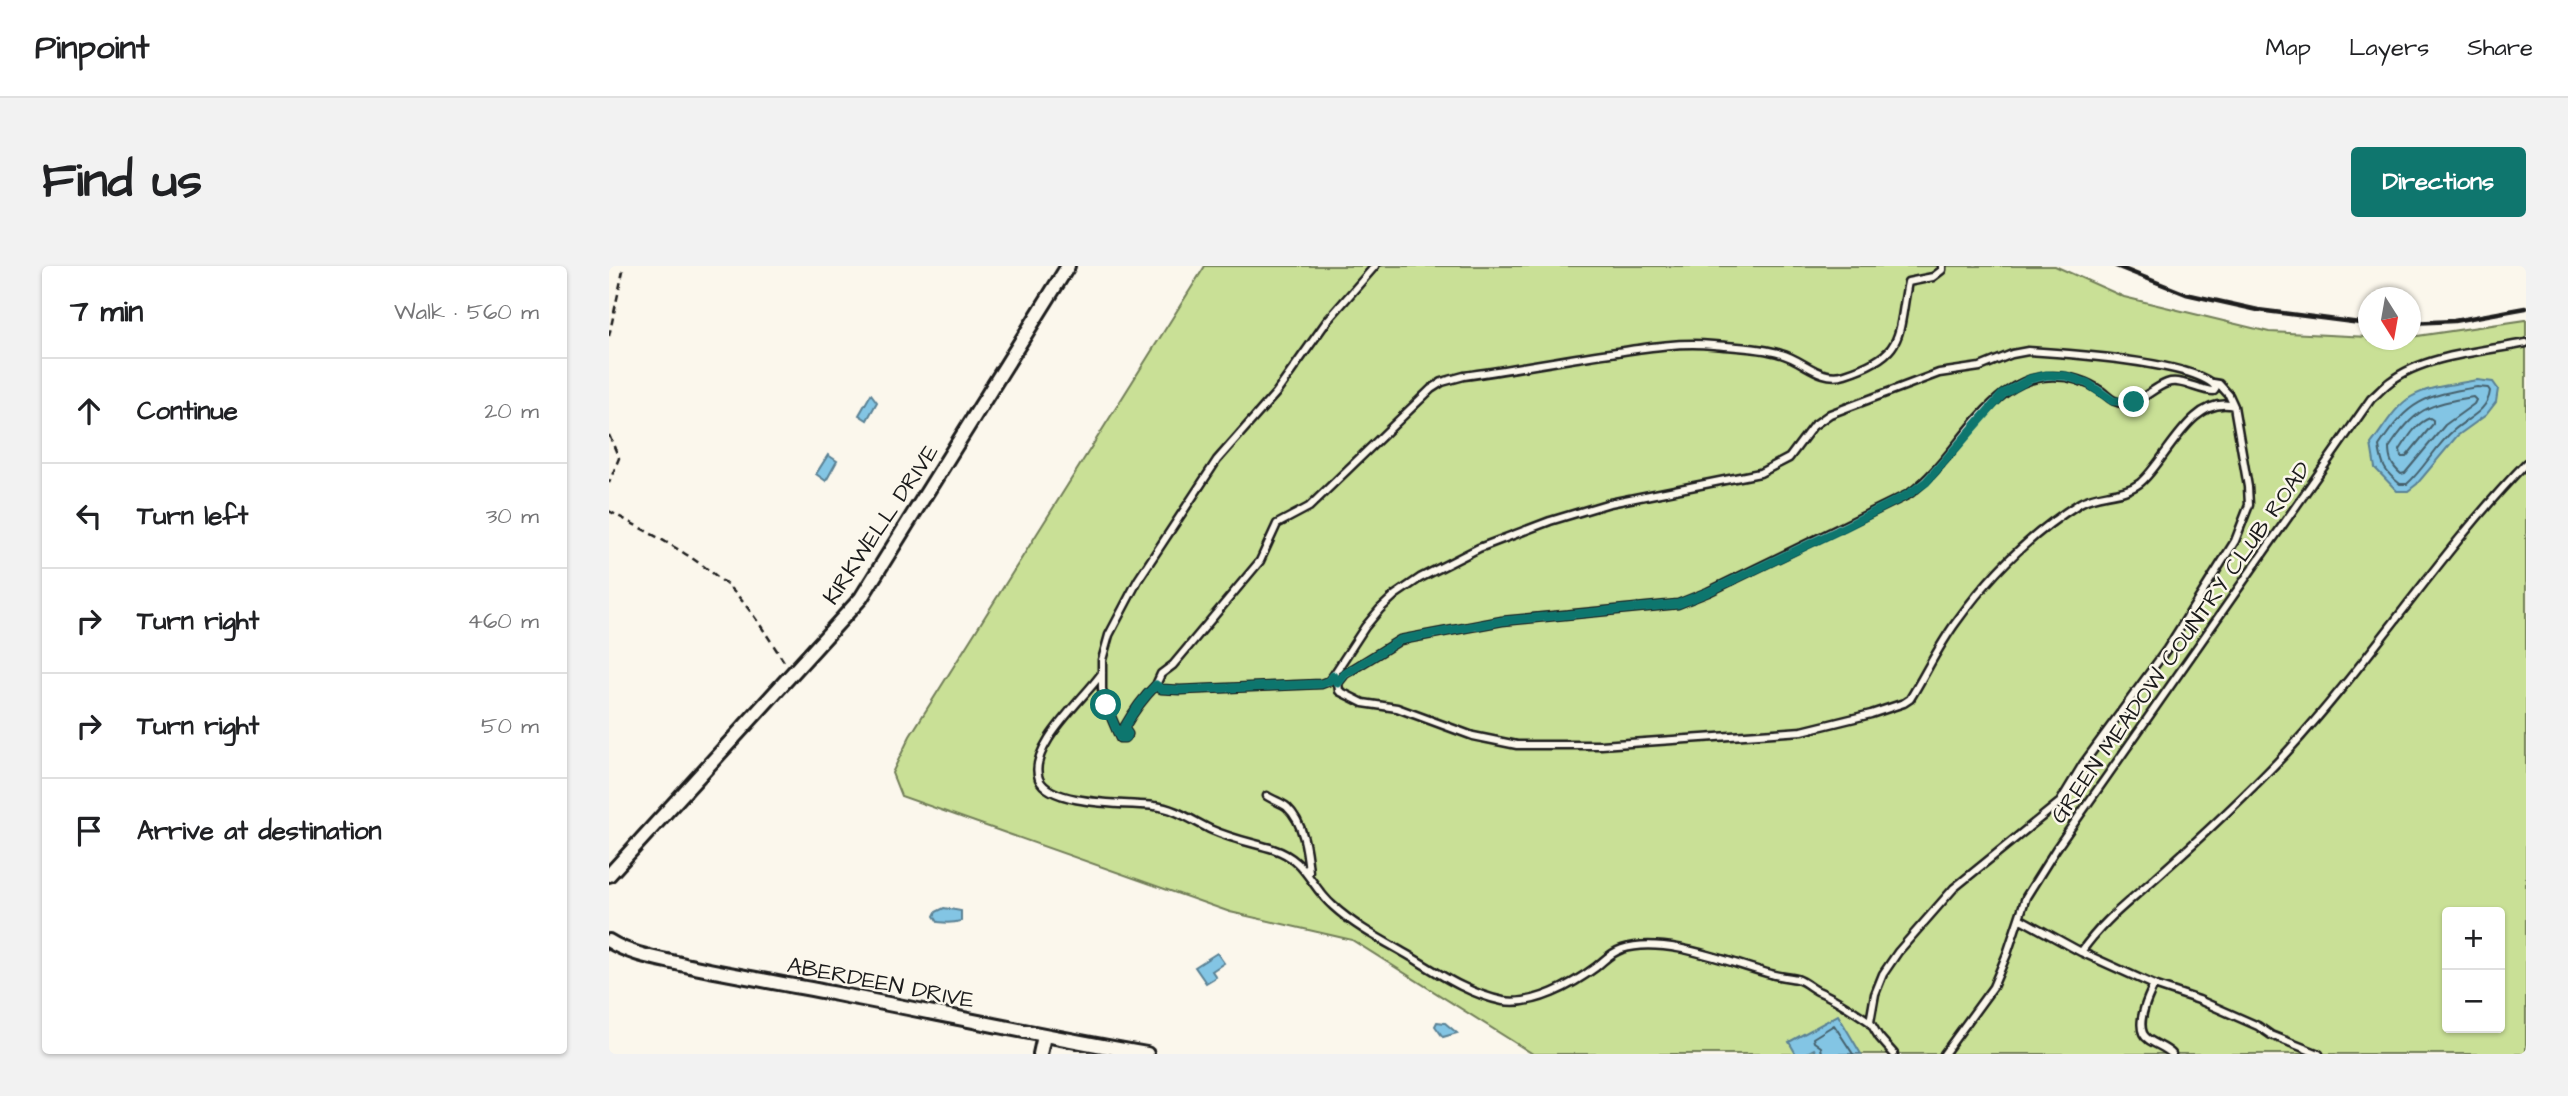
<!DOCTYPE html>
<html lang="en">
<head>
<meta charset="utf-8">
<style>
  :root { --surface:#fff; --page:#f2f2f2; --text:#202124; --muted:#757577; --line:#e0e0e0; --accent:#0f766e }
  body { margin:0; font-family:"Architects Daughter",sans-serif; background:var(--page); color:var(--text) }
  .controls { position:absolute; right:21px; bottom:21px; display:grid; overflow:hidden; border-radius:7px; box-shadow:0 2px 5px #0004 }
  .controls button { width:63px; height:63px; display:grid; place-items:center; padding:0; border:0; border-bottom:2px solid var(--line); background:var(--surface); color:var(--text); font:35px sans-serif }
  .compass { position:absolute; left:1749px; top:21px; width:63px; height:63px; border-radius:50%; background:var(--surface); box-shadow:0 2px 5px #0004; rotate:169deg }
  .stop { position:absolute; width:21px; height:21px; margin:-16px; border:5px solid #0f766e; border-radius:50%; background:#fff }
  .stop.end { background:#0f766e; border-color:#fff; box-shadow:0 2px 7px #0008 }
  .list { margin:0; padding:0; list-style:none }
  h2 { display:flex; justify-content:space-between; align-items:center; height:91px; margin:0; padding:0 28px; font-size:30px }
  h2 small { font-size:23px; font-weight:400; color:var(--muted) }
  .list li { display:grid; grid-template-columns:46px 1fr auto; gap:21px; align-items:center; box-sizing:border-box; height:105px; padding:0 28px; border-top:2px solid var(--line) }
  .list b { display:block; font-size:26px; white-space:nowrap }
  .list em { font-size:23px; font-style:normal; color:var(--muted) }
  .icon { flex:none; width:38px; height:38px; fill:none; stroke:currentColor; stroke-width:2; stroke-linecap:round; stroke-linejoin:round }
  .map { position:relative; flex:none; width:1917px; height:788px; overflow:hidden; border-radius:7px }
  header { display:flex; align-items:center; gap:42px; box-sizing:border-box; height:98px; padding:0 35px; background:var(--surface); border-bottom:2px solid var(--line) }
  header strong { font-size:33px }
  nav { display:flex; gap:38px; margin-inline-start:auto; font-size:24px }
  .intro { display:flex; align-items:center; justify-content:space-between; box-sizing:border-box; height:168px; padding:0 42px }
  h1 { margin:0; font-size:49px }
  .button { padding:18px 32px; border-radius:7px; background:var(--accent); color:#fff; font-size:24px; font-weight:700 }
  main { display:flex; gap:42px; padding:0 42px }
  aside { flex:1; background:var(--surface); border-radius:7px; box-shadow:0 2px 5px #0004 }
  .map>svg:first-child { display:block }
</style>
</head>
<body>
<header>
<strong>Pinpoint</strong>
<nav><a>Map</a><a>Layers</a><a>Share</a></nav>
</header>
<div class="intro"><h1>Find us</h1><a class="button">Directions</a></div>
<main>
<aside>
<h2>7 min<small>Walk · 560 m</small></h2>
<ul class="list">
<li><svg class="icon" aria-label="ahead" viewBox="0 0 24 24"><path d="M12 20V5M6 11l6-6 6 6"/></svg><div><b>Continue</b></div><em>20 m</em></li>
<li><svg class="icon" aria-label="left" viewBox="0 0 24 24"><path d="M17 20v-9H6M10 6l-5 5 5 5"/></svg><div><b>Turn left</b></div><em>30 m</em></li>
<li><svg class="icon" aria-label="right" viewBox="0 0 24 24"><path d="M7 20v-9h11M14 6l5 5-5 5"/></svg><div><b>Turn right</b></div><em>460 m</em></li>
<li><svg class="icon" aria-label="right" viewBox="0 0 24 24"><path d="M7 20v-9h11M14 6l5 5-5 5"/></svg><div><b>Turn right</b></div><em>50 m</em></li>
<li><svg class="icon" aria-label="arrive" viewBox="0 0 24 24"><path d="M6 21V4h12l-3 4 3 4H6"/></svg><div><b>Arrive at destination</b></div></li>
</ul>
</aside>
<div class="map">
<svg width="1917" height="788" viewBox="0 0 1917 788">
  <rect width="100%" height="100%" fill="#fbf7ec"/>
  <filter id="ink" filterUnits="userSpaceOnUse"><feTurbulence type="fractalNoise" baseFrequency=".0143" numOctaves="2"/><feDisplacementMap in="SourceGraphic" scale="14" xChannelSelector="R" yChannelSelector="G"/><feConvolveMatrix kernelMatrix="1 2 1 2 8 2 1 2 1" color-interpolation-filters="sRGB"/></filter>
  <g filter="url(#ink)">
    <!-- green -->
    <path fill="#c9e096" stroke="#727e59" stroke-width="2" fill-rule="evenodd" d="M596,0H1446L1515,31L1660,66L1759,71V74H1801L1802,71L1917,54V788H924L743,674L621,646L292,530L283,507L301,470ZM1838,646H1891V762H1838Z"/>
    <!-- water -->
    <path fill="#83c5e4" stroke="#5a8194" stroke-width="2" d="M1868,114L1884,116L1889,123L1887,136L1877,149L1848,170L1808,218L1799,225H1788L1766,202L1762,178C1774,163 1785,141 1802,131C1821,120 1847,118 1868,114Z
      M262,128L268,136L258,154L250,149Z
      M219,189L228,195L217,215L207,208Z
      M335,642L352,645V655C345,657 336,657 329,656L325,650L327,646Z
      M608,687L615,697L603,705L607,711L597,717L586,701Z
      M1229,749L1252,788H1208L1205,783L1196,788H1187L1180,776Z
      M828,756L836,757L848,767L834,771L826,760Z"/>
    <g fill="none" stroke-linecap="round" stroke-linejoin="round">
      <!-- shore -->
      <path stroke="#45606c" stroke-width="2" d="M1868,121L1879,122L1881,125C1879,145 1859,152 1845,164C1827,179 1816,202 1798,218H1791C1775,205 1773,200 1770,180C1800,134 1815,130 1868,121Z
        M1864,131L1867,134L1865,138L1836,159L1796,207L1792,208C1783,200 1780,194 1780,182C1806,143 1818,138 1864,131Z
        M1821,152L1824,154V158L1797,191H1792L1791,184C1799,172 1807,157 1821,152Z
        M1213,788L1212,781L1205,776L1204,772L1225,759L1244,788"/>
      <defs>
        <path id="lane" d="M1604,117L1610,118L1620,129L1625,140
          M493,407C476,432 418,481 430,513C441,540 520,537 545,540C566,542 584,555 603,564C623,573 644,577 664,583C698,594 700,619 724,640C746,660 773,674 799,689C829,707 859,728 894,735C925,740 963,719 987,701C996,694 1001,687 1013,683C1055,669 1121,697 1162,708C1171,711 1180,711 1188,713C1197,716 1203,723 1211,726C1229,734 1245,745 1261,756
          M724,410L720,415L712,418L571,424L552,423L547,419C534,432 524,446 515,462L519,468L515,472H511L497,439L493,423V394L500,369L529,314L608,194L667,127L718,55L766,0
          M729,417L724,410L756,361L771,343L786,329L811,312L870,282L941,255L1001,237L1151,207L1180,192L1204,160L1221,148L1330,107L1371,101L1403,88L1419,85C1451,87 1592,96 1607,122L1605,125C1590,125 1572,112 1558,117C1543,122 1532,138 1515,137C1504,137 1500,131 1492,125C1462,105 1425,105 1396,127C1359,155 1338,200 1300,228L1099,326L1069,338L893,355L791,374L736,408L729,417L730,425L754,437L788,442L864,470L908,479H992L1193,465L1262,448L1295,437L1301,433C1317,407 1330,379 1348,355C1381,309 1423,267 1471,237C1489,226 1513,231 1531,217C1557,196 1582,128 1625,140L1639,221L1640,239L1626,275L1558,383L1474,498L1451,536L1345,622L1289,686L1274,708L1266,728L1261,756L1270,771L1285,788
          M547,419L552,408L564,399L651,295L668,258L700,241L822,123L833,116L855,110C906,103 957,93 1008,86C1040,81 1071,76 1104,79C1125,81 1151,81 1172,88C1195,94 1211,116 1236,108C1298,88 1288,70 1299,16L1324,11L1333,4V0
          M658,530C664,534 673,537 678,541C695,557 698,585 700,606
          M1410,652L1472,686C1493,656 1516,639 1543,615C1589,574 1635,532 1677,487C1762,395 1830,287 1917,197
          M1472,686L1545,719L1590,734L1649,760L1662,769L1710,788
          M1545,719C1539,731 1524,763 1539,773C1547,779 1556,781 1563,788
          M1335,788L1384,721L1398,688L1417,631L1447,583L1762,133C1769,127 1775,120 1782,115C1815,89 1877,85 1917,77"/>
        <path id="street" d="M0,609L252,332L459,0
          M0,675C22,689 51,693 76,699C127,710 178,718 228,728C332,748 434,770 538,788
          M431,788L435,770"/>
      </defs>
      <!-- lane casing -->
      <use href="#lane" stroke="#1c1c1c" stroke-width="11"/>
      <!-- street casing -->
      <use href="#street" stroke="#1c1c1c" stroke-width="18"/>
      <!-- path -->
      <path stroke="#1c1c1c" stroke-width="2.5" stroke-dasharray="7 5" stroke-linecap="butt" d="M0,70L15,0
        M0,169L10,192L0,217
        M0,245C42,268 92,292 126,327C145,347 160,373 176,397"/>
      <!-- lane -->
      <use href="#lane" stroke="#fbf7ec" stroke-width="6"/>
      <!-- street -->
      <use href="#street" stroke="#fbf7ec" stroke-width="12"/>
      <!-- rail -->
      <path stroke="#1c1c1c" stroke-width="4.5" d="M1507,0L1577,28L1649,44L1759,58
        M1801,57L1845,55L1917,42"/>
    </g>
  </g>
  <g fill="none" stroke-linecap="round" stroke-linejoin="round" filter="url(#ink)">
    <!-- route -->
    <path stroke="#0f766e" stroke-width="9" d="M497,439L511,472H516L519,468L515,462C524,446 534,432 547,419L552,423L571,424L712,418L720,415L724,410L729,417L736,408L791,374L893,355L1069,338L1099,326L1228,265L1300,228L1317,216L1394,128L1421,113L1438,109L1457,110L1478,117L1504,135L1525,136"/>
  </g>
  <g text-anchor="middle" stroke-width="5" stroke-linejoin="round" paint-order="stroke">
    <!-- street labels -->
    <g font-size="23" fill="#1c1c1c" stroke="#fbf7ec">
      <text transform="translate(271 258) rotate(-56)" y="8">KIRKWELL DRIVE</text>
      <text transform="translate(1571 376) rotate(-55)" y="8">GREEN MEADOW COUNTRY CLUB ROAD</text>
      <text transform="translate(272 716) rotate(11)" y="8">ABERDEEN DRIVE</text>
    </g>
  </g>
</svg>
<div class="controls">
<button>+</button>
<button>−</button>
</div>
<svg class="compass" viewBox="-18 -18 36 36"><path d="M0-13l5 13h-10z" fill="#e53935"/><path d="M0 13l5-13h-10z" fill="#757577"/></svg>
<div class="stop" style="left:497px;top:439px"></div>
<div class="stop end" style="left:1525px;top:136px"></div>
</div>
</main>
</body>
</html>
